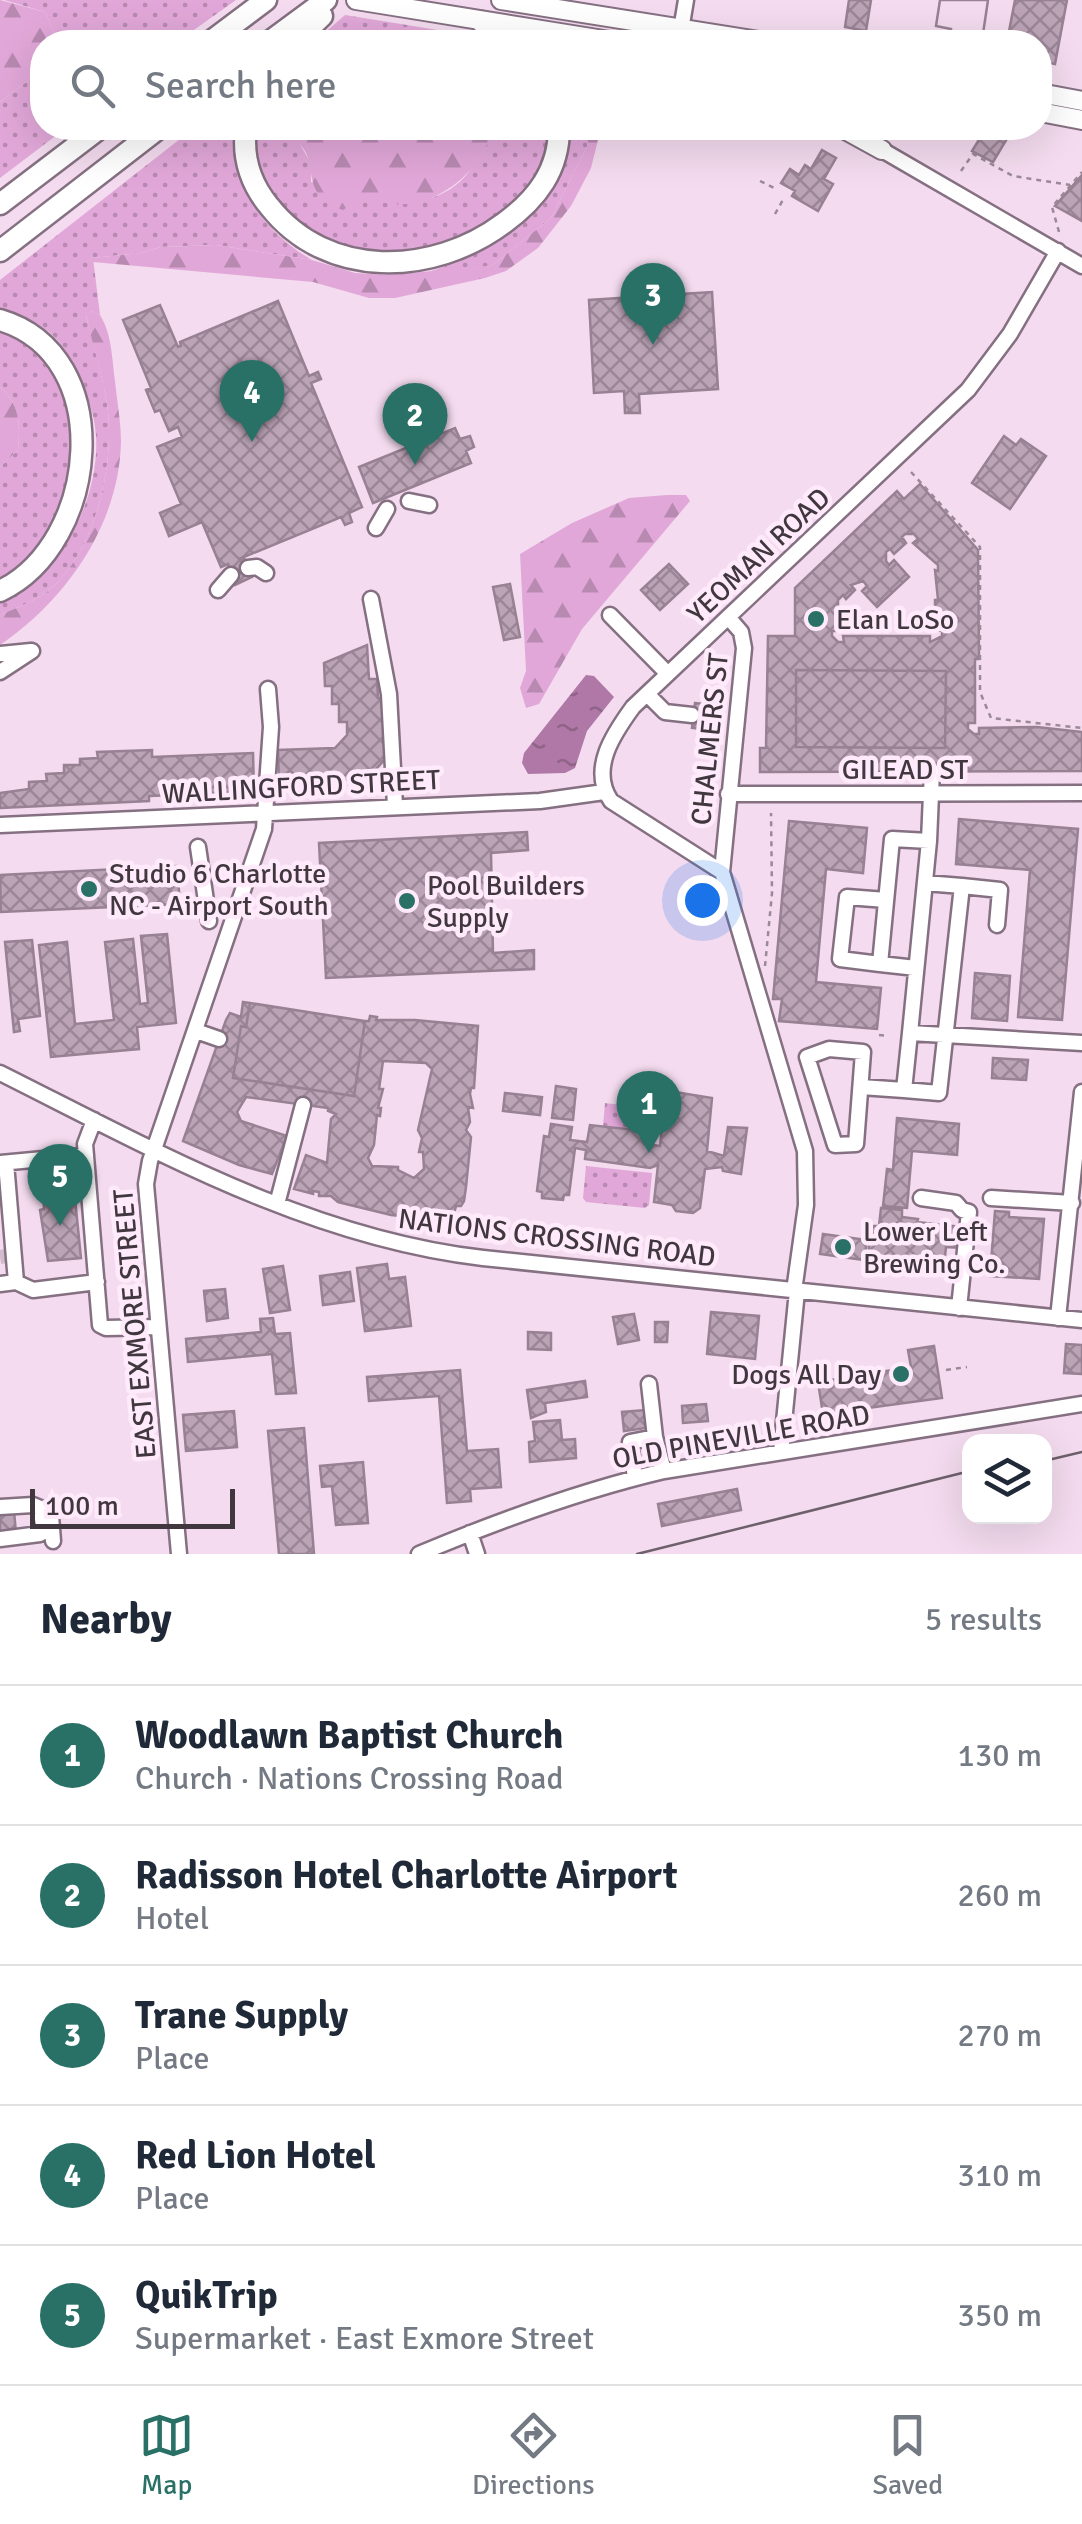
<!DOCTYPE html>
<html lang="en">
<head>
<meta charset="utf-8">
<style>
  :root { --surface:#fff; --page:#f6f6f7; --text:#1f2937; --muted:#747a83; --line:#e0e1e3; --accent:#297066 }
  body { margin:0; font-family:Signika,sans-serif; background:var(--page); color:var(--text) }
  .controls { position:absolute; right:30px; bottom:30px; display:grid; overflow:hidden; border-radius:20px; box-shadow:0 10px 40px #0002 }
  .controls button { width:90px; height:90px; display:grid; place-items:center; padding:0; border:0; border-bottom:2px solid var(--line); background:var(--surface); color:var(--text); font:50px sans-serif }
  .scale { position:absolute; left:30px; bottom:25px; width:205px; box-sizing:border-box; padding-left:10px; border:5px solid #41373f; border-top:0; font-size:28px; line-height:35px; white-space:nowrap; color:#41373f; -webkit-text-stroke:8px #feeafa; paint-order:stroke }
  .you { position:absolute; left:702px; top:900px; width:35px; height:35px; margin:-25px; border:8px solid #fff; border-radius:50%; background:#1a73e8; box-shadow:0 0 0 15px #1a73e833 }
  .badge { display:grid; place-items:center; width:65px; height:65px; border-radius:50%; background:var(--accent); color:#fff; font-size:32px; font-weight:700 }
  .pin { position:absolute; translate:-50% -82px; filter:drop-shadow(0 2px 5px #0008) }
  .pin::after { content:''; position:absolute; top:52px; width:35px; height:30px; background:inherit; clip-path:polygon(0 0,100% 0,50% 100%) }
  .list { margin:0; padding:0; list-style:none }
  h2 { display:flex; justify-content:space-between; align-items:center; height:130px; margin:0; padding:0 40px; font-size:42px }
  h2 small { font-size:32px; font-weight:400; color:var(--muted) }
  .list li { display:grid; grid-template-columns:65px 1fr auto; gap:30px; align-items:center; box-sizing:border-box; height:140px; padding:0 40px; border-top:2px solid var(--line) }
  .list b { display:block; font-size:38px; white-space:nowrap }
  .list p { margin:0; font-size:32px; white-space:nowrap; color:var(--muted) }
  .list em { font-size:32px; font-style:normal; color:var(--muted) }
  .icon { flex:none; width:55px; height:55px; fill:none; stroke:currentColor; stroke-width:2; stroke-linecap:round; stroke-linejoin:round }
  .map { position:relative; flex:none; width:1082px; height:1554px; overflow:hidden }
  .search { position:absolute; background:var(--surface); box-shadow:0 10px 40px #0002; left:30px; right:30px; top:30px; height:110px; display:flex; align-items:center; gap:25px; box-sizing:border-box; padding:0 35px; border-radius:40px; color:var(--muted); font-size:38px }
  .sheet { height:830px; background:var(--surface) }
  nav { display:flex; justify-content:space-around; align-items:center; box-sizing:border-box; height:140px; border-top:2px solid var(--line); background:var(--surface); font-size:28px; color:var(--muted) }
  nav a { display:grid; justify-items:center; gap:5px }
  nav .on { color:var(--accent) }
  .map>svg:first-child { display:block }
</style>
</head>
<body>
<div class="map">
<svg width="1082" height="1554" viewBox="0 0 1082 1554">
  <defs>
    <pattern id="grass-dots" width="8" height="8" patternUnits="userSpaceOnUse" patternTransform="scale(2.5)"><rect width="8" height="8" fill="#e1a7d8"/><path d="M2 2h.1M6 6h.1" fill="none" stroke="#b889b1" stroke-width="1.8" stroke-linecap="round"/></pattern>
    <pattern id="forest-firs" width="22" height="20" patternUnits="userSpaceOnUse" patternTransform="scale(2.5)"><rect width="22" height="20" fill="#e1a7d8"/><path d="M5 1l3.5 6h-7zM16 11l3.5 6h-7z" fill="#b889b1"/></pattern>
    <pattern id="water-ripples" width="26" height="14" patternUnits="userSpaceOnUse" patternTransform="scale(2.5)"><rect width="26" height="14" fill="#af78a6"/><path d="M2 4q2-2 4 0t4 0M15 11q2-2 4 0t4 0" fill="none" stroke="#906389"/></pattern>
    <pattern id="building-cross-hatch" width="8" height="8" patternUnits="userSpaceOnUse" patternTransform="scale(2.5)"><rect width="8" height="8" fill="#bca4b7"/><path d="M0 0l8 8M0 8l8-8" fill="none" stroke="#9a8696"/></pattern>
  </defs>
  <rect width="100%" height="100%" fill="#f4dbef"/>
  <!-- grass -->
  <path fill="url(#grass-dots)" d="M4,0H236L177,42H59L45,12Z
    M345,15L444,31L486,42H314Z
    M42,70V128H66L0,178V102Z
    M194,128H233C228,183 265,233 312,260L216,245L161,247L140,253L93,258L100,315L92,311L86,316C93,343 101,371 106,398C117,456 98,544 54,586C39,600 18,607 0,615V603C60,578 100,499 96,436C95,415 87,395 79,376C72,359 63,344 49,332C34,320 18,314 0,309V280Z
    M257,128H291L311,164V182C362,199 433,222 471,169C482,154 490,146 488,128H551C549,139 549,155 544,165C533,192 508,210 485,224C457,240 430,252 398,254C326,259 249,204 257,128Z
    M570,128H589L587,147L551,218L491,266L425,273C494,252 568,207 570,128Z
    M0,329L18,335L53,366L75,428L68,487L49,532L33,555L0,582V467L18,450C20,424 21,406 0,387Z
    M605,1103L654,1109L651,1131L603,1126Z
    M586,1166L652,1173L649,1205L645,1208L586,1202L583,1198Z"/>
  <!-- forest -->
  <path fill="url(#forest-firs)" d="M0,0L45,12L59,42H42V70L0,102Z
    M291,128H488C490,144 485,150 476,163C458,187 426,207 394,204C368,201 368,193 343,210C293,193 326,157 291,138Z
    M589,128H601L591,168L571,206L538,248L506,271L485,278L395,298H369L313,282L93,262V258L140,253L161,247L216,245L312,260L355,273L387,275L491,266L551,218L587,147Z
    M92,311L100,315C112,334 112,359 115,381C117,401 121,422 121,442C119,525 66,600 0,645V615C18,607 39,600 54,586C98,544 117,456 106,398C101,370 92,343 86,315Z
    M0,387C21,406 20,424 18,450L0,467Z
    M667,495H686L690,501L582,629L539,704L526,708L520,688L526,671L520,554L572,523L629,498Z"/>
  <!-- water -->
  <path fill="url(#water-ripples)" d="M586,675L594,676L614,697L587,731L575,768L565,773L528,774L522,763L524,753Z"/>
  <!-- building -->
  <path fill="url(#building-cross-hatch)" stroke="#978193" stroke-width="2.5" fill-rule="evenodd" d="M849,0H871L866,31L845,27Z
    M940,0H988L983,34H978L977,38L950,34L951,29L936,26Z
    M940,0H988L983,34H978L977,38L950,34L951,29L936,26Z
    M1015,0H1067L1055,64L1040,61V42H1007Z
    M983,133L1008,137L993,162L972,151Z
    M822,150L836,158L824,179L833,184L818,211L792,196L795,191L781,183L790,169L799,175L805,165L811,169Z
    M1082,175V221L1055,206Z
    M664,288V295L712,292L718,389L639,394L640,413H625L624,391L594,393L589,300L650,296V289Z
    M278,301L309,376L318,372L321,379L311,383L362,507L349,513L352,522L345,525L341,517L239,559L244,558L252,577L235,585L228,564L221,567L202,522L169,536L160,513L181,504L157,447L182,437L178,427L169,431L160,410L155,412L146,390L151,388L123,320L160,305L178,347L181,346L180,342Z
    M455,428L460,439L470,436L474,447L466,451L471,463L373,503L359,467Z
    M1004,436L1016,445L1021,439L1046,456L1010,509L972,483Z
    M920,484L978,550L979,659H975V723H968V729L974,734H979V728L1037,727L1082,732V771L760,772V748H766L768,636H795V588L897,491L904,499ZM905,534H914L918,539L913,543L938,565V571L935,570L938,600H935V630L942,631V636L930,642V636H843L844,642H838L832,636V631H838V600L843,595L846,599L855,590L851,585L863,581L867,586L862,591L877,607L909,577L894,560L889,565L886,561V552L890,549L894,554L906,543L902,537ZM796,670L946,671L945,748L796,747Z
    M669,564L688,584L660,610L641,590Z
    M510,584L520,637L504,640L493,587Z
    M367,645L369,679H377L378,698H384L387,757L367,779L279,783L278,750L335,748L347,735V722H339V704H332V686H325L324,663Z
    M796,670L946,671L945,748L796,747Z
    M695,703L714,705L712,730L692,728Z
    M152,750V757L253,753L254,792L149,796V801L0,808V793L29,789V782L47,781L46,774L64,773V765H80V759L98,758L97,752Z
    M959,819L1078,829L1062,1020L1018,1017L1030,870L956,864Z
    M789,821L867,828L863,873L826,869L816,982L881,988L877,1029L779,1021L782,999H773Z
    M527,832L528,850L491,853L493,953L534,950V969L326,978L319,843Z
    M177,866L180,904L1,912L0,875Z
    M167,934L176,1023L137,1027L139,1049L51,1057L39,945L67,942L75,1024L114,1020L105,942L133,939L140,1004L148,1003L141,936Z
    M32,940L40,1016L18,1019L20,1031L14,1032L5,942Z
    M975,973L1010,976L1007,1021L972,1018Z
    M243,1002L250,1003L246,1027L241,1026L233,1078L354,1096L365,1021H369L370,1016L377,1017L376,1020H415L478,1026L474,1088H471L470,1094L473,1108L468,1107L470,1122L466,1130L471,1137L466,1187L464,1201L461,1206H456L449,1233L410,1217L391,1215L338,1202L331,1196H319V1192L313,1191V1194L294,1189L306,1155L327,1163L331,1119L336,1114L328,1111V1108L246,1097L237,1112L241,1121L287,1136L272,1174L239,1165L183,1141L226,1020L230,1013L241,1017ZM383,1061L426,1063L432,1069L418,1130L422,1138L419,1152H423L424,1169L414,1178L398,1170V1167L372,1166L368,1158L374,1145L377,1115L380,1116L381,1108H378L383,1089H379Z
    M250,1003L365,1021L354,1096L233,1078L241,1026L246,1027Z
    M993,1058L1028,1060L1026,1080L992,1078Z
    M556,1086L576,1089L573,1120L552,1118Z
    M675,1092L712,1098L707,1151L724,1156L728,1127L747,1128L741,1174L723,1171L722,1167L705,1169L700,1208L693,1213L676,1211L672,1205L654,1202L658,1165L650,1168L585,1159L586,1150L575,1148L569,1195H564L563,1200L542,1198V1192L537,1191L544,1136L549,1137L551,1124L572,1127L570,1140L587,1142L590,1125L654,1132L653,1145L660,1146L665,1099Z
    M505,1093L542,1097L540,1115L503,1111Z
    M897,1118L959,1124L957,1155L912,1151L907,1208L883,1206L887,1169L893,1170Z
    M74,1189L81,1258L48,1261L40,1210L44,1209L43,1191Z
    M881,1208L902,1210V1217L918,1219L917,1222L963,1227L961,1248L946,1247L943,1275L929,1273L920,1270V1267L887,1264L886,1268L867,1266L871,1226H879Z
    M995,1211L1009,1212V1217L1044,1219L1039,1279L990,1276Z
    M823,1234L867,1240L864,1260L820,1254Z
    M387,1264L389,1279L405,1277L411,1326L365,1331L357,1268Z
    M283,1266L290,1310L270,1313L263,1269Z
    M350,1272L354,1301L323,1305L320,1276Z
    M225,1289L228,1318L207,1321L204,1291Z
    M711,1312L759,1316L755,1359L707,1354Z
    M634,1314L639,1340L618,1344L613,1317Z
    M273,1318L275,1334L290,1333L296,1393L276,1394L272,1354L188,1362L186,1339L261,1332L260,1319Z
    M655,1322H668L667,1342H655Z
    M528,1332L551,1333V1350L528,1349Z
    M1066,1344L1082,1345V1374L1064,1373Z
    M934,1346L942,1398L823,1414L818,1382L911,1367L908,1350Z
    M460,1370L467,1451L498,1449L501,1487L470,1489L471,1501L447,1503L439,1396L369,1401L367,1377Z
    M585,1381L587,1397L545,1403L546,1412L531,1418L527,1390Z
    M706,1404L708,1421L683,1423L682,1406Z
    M645,1410L646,1428L624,1431L622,1412Z
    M234,1411L237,1447L186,1451L183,1415Z
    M560,1420L562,1440L575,1439L576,1458L530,1462L529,1442L535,1441L533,1422Z
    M304,1428L314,1554H279L268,1431Z
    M363,1462L368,1523L336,1525L332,1486L322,1487L320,1466Z
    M737,1489L741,1510L662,1526L658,1504Z
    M14,1511L16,1533L0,1534V1512Z"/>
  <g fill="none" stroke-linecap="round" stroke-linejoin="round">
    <!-- minor-tunnel -->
    <path stroke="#d0bacc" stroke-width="14" stroke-dasharray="14 7" stroke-linecap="butt" d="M0,1257L6,1256"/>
    <defs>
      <path id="minor" d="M679,42L686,0
        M867,128L871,138L882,150L1082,266
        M409,501L429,505
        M376,528L387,509
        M248,568L257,567L266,573
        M218,590L231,575
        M371,599L389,694L395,806
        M610,615L668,674
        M728,617L741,632L744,648L722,872L805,1151L806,1205L794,1291
        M0,654L31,651
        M0,672L32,651
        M647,694L665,712L692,715
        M728,794L1082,793
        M0,825L540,801L604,792
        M198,847L209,921
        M722,872L611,801C589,769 614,733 633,707L968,390L1010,334L1058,251
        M925,883L962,886
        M886,900L847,897L840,959L880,964L892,839L929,841
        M880,964L916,968
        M196,1031L219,1039
        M910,1033L929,841L932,771
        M829,1049L863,1052L856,1144L835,1145L807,1057Z
        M0,1073C154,1150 309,1238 483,1258L1082,1320
        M861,1087L904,1090L910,1033L1082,1043
        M904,1090L939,1093L962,886L1000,890L997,925
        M94,1120L85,1144L100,1325L106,1328L158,1327
        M0,1163L86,1155
        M6,1163L16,1282
        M921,1198L956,1203L962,1210L969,1212L959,1308
        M991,1198L1072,1203
        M277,1204L303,1105
        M0,1284L16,1282L33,1290L97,1282
        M1058,1318L1082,1092
        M649,1384L655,1437
        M781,1452L797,1291
        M635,1478L630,1442L655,1437L664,1471
        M0,1507L33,1505L40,1508L44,1530L40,1534L0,1539
        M51,1516L53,1541
        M470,1533L477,1554
        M179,1554L146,1184L150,1161L264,829L271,727L268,689
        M419,1554C500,1520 579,1491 664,1471L1082,1404"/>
      <path id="major" d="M356,0L616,42
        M501,0L765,42
        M1040,93L1082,101
        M1040,112L1082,120
        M842,128L882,150"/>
      <path id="highway" d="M482,22L506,42
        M210,42L266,0
        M269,42L326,0
        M295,42L322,16
        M246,128C242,158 250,183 269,206C327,280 433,276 504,223C537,199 559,170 559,128
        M0,204L100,128
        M0,251L159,128
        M0,320C118,355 99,544 0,591"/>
    </defs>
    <!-- minor casing -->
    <use href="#minor" stroke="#857082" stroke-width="19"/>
    <!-- major casing -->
    <use href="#major" stroke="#857082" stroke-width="22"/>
    <!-- highway casing -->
    <use href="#highway" stroke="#857082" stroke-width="25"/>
    <!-- path -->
    <path stroke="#9a8997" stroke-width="2.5" stroke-dasharray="5 5" stroke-linecap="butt" d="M961,171L973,154L1013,176L1070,185
      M760,181L776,189
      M775,214L784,198
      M1059,232L1052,207L1082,172
      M911,472L980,547V692L991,718L1082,728
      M297,883L319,881
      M765,966L772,893L771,813
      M879,1035L889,1036
      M946,1370L967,1367"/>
    <!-- minor -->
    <use href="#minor" stroke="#fff" stroke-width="14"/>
    <!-- major -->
    <use href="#major" stroke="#fff" stroke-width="18"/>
    <!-- highway -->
    <use href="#highway" stroke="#fff" stroke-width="20"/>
    <!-- tram -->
    <path stroke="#6e606b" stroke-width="2.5" d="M1044,1461L1082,1452
      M637,1554L970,1471"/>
  </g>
  <!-- markers -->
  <g fill="#297066" stroke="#feeafa" stroke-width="4">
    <circle cx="816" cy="619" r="10"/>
    <circle cx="89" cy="889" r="10"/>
    <circle cx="407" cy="901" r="10"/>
    <circle cx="843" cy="1247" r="10"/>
    <circle cx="901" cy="1374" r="10"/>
  </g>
  <g text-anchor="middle" stroke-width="9" stroke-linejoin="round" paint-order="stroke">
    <!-- street labels -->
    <g font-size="28" fill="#41373f" stroke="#feeafa">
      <text transform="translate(758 555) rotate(-43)" y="10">YEOMAN ROAD</text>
      <text transform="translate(709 739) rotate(-84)" y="10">CHALMERS ST</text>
      <text x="905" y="779">GILEAD ST</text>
      <text transform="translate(301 786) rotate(-3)" y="10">WALLINGFORD STREET</text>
      <text transform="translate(557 1237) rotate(7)" y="10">NATIONS CROSSING ROAD</text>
      <text transform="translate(134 1324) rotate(-95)" y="10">EAST EXMORE STREET</text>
      <text transform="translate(741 1436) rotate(-10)" y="10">OLD PINEVILLE ROAD</text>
    </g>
    <!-- poi labels -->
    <g font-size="28" fill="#41373f" stroke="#feeafa" text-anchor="start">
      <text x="836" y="629">Elan LoSo</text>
      <text x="109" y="883">Studio 6 Charlotte<tspan x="109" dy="32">NC - Airport South</tspan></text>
      <text x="427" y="895">Pool Builders<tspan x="427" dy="32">Supply</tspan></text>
      <text x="863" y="1241">Lower Left<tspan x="863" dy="32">Brewing Co.</tspan></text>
      <text x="881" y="1384" text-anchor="end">Dogs All Day</text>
    </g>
  </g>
</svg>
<div class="controls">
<button><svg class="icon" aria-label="layers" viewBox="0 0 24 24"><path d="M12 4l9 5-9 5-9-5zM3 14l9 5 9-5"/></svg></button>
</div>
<div class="scale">100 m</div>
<div class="you"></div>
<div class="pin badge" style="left:649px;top:1153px">1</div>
<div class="pin badge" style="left:415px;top:465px">2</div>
<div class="pin badge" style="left:653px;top:345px">3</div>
<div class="pin badge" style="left:252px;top:442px">4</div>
<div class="pin badge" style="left:60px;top:1226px">5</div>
<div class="search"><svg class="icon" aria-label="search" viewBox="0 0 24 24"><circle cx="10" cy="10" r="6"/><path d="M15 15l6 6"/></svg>Search here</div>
</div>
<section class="sheet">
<h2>Nearby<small>5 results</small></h2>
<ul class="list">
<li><span class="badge">1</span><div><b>Woodlawn Baptist Church</b><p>Church · Nations Crossing Road</p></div><em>130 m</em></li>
<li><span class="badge">2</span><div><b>Radisson Hotel Charlotte Airport</b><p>Hotel</p></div><em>260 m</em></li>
<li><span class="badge">3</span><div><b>Trane Supply</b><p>Place</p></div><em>270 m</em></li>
<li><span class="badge">4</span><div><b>Red Lion Hotel</b><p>Place</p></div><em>310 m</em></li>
<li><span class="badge">5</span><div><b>QuikTrip</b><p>Supermarket · East Exmore Street</p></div><em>350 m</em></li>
</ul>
</section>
<nav>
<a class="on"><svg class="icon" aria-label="map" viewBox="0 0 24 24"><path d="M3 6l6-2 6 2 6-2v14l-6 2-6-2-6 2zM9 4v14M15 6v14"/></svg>Map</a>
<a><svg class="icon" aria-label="directions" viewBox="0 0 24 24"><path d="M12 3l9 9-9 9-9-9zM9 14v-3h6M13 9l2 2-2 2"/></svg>Directions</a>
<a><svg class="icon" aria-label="saved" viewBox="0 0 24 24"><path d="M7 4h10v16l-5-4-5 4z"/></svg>Saved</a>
</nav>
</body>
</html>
